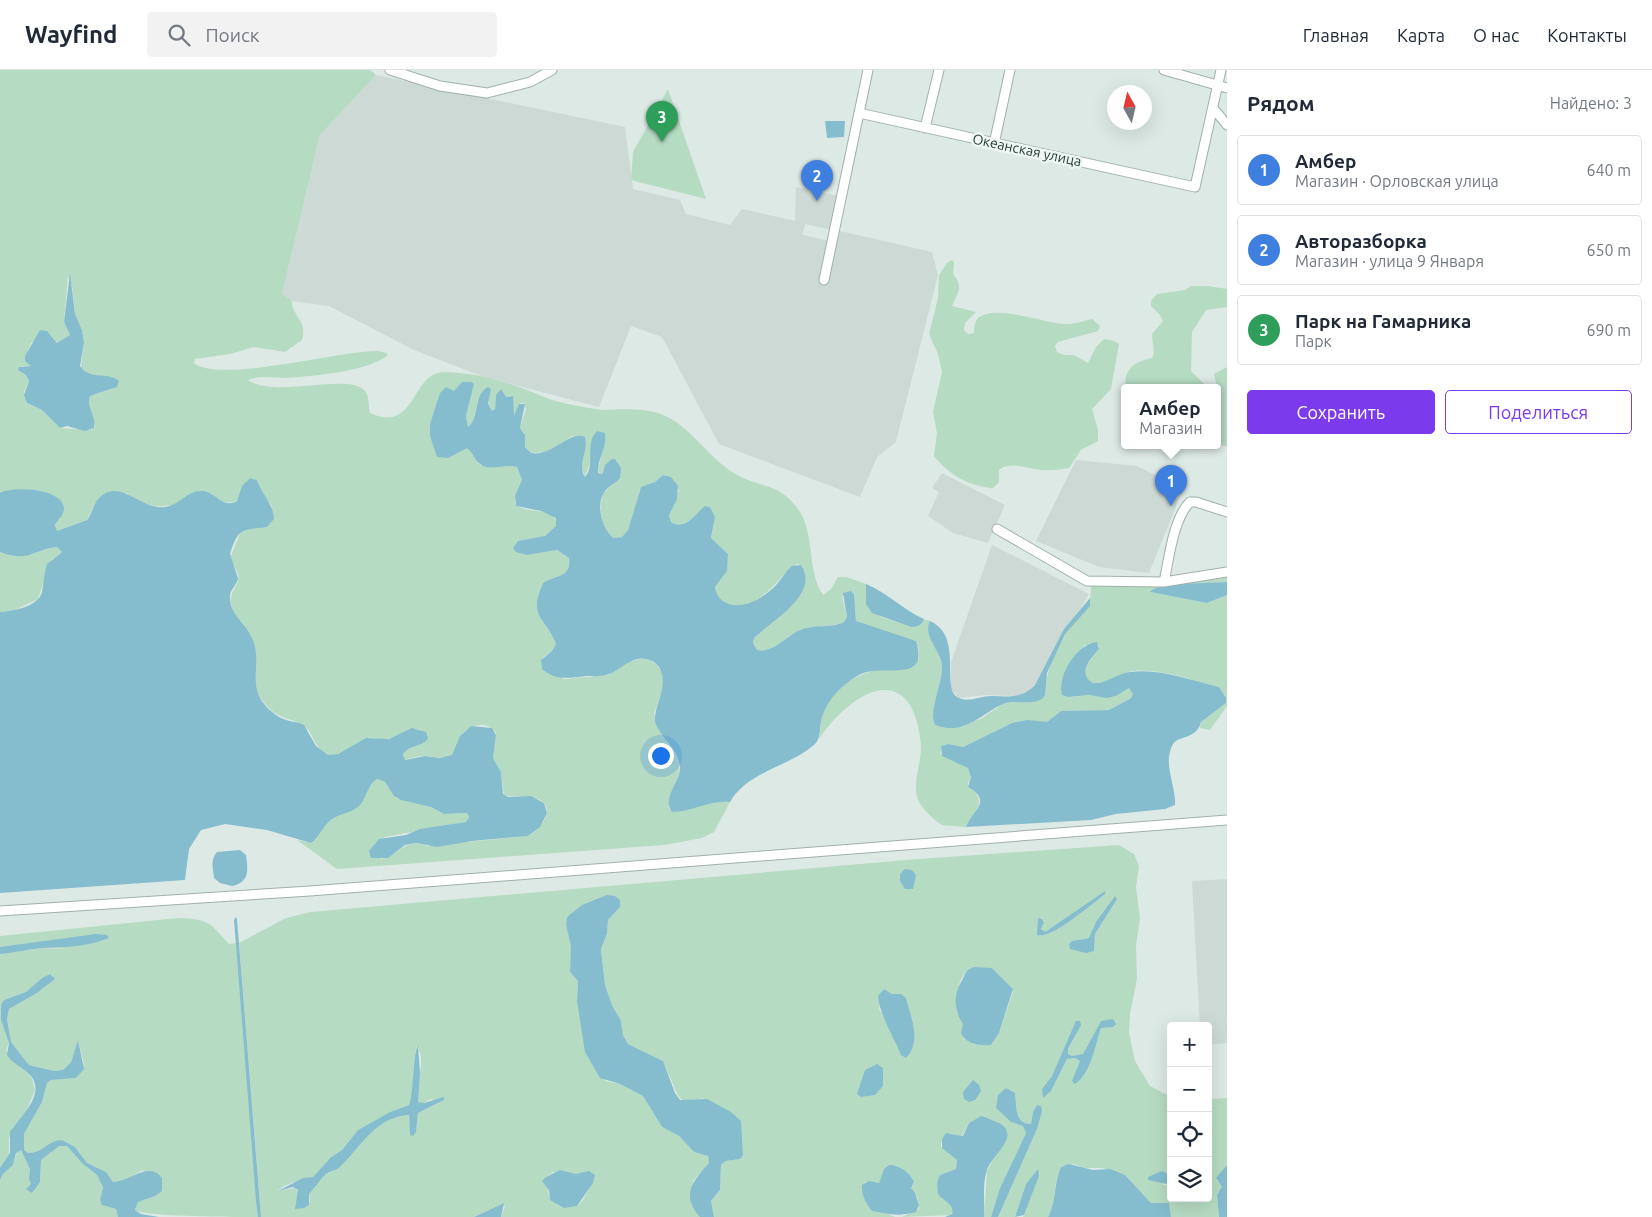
<!DOCTYPE html>
<html lang="ru">
<head>
<meta charset="utf-8">
<style>
  :root { --surface:#fff; --page:#f2f2f3; --text:#1f2937; --muted:#747a83; --line:#e0e1e3; --accent:#7c3aed }
  body { margin:0; font-family:Ubuntu,sans-serif; background:var(--page); color:var(--text) }
  .controls { position:absolute; right:15px; bottom:15px; display:grid; overflow:hidden; border-radius:5px; box-shadow:0 5px 20px #0002 }
  .controls button { width:45px; height:45px; display:grid; place-items:center; padding:0; border:0; border-bottom:1px solid var(--line); background:var(--surface); color:var(--text); font:25px sans-serif }
  .compass { position:absolute; left:1107px; top:15px; width:45px; height:45px; border-radius:50%; background:var(--surface); box-shadow:0 5px 20px #0002; rotate:352deg }
  .you { position:absolute; left:660px; top:685px; width:18px; height:18px; margin:-12px; border:4px solid #fff; border-radius:50%; background:#1a73e8; box-shadow:0 0 0 8px #1a73e833 }
  .badge { display:grid; place-items:center; width:32px; height:32px; border-radius:50%; background:var(--accent); color:#fff; font-size:16px; font-weight:700 }
  .pin { position:absolute; translate:-50% -41px; filter:drop-shadow(0 1px 2px #0008) }
  .pin::after { content:''; position:absolute; top:26px; width:18px; height:15px; background:inherit; clip-path:polygon(0 0,100% 0,50% 100%) }
  .popup { position:absolute; left:1121px; top:314px; width:100px; height:65px; box-sizing:border-box; display:grid; place-content:center; border-radius:5px; background:var(--surface); filter:drop-shadow(0 1px 4px #0005); font-size:16px; white-space:nowrap; color:var(--muted) }
  .popup b { font-size:19px; color:var(--text) }
  .popup::after { content:''; position:absolute; left:50%; top:100%; margin-left:-10px; border:10px solid transparent; border-top-color:var(--surface) }
  .list { margin:0; padding:0; list-style:none }
  h2 { display:flex; justify-content:space-between; align-items:center; height:65px; margin:0; padding:0 20px; font-size:21px }
  h2 small { font-size:16px; font-weight:400; color:var(--muted) }
  .list li { display:grid; grid-template-columns:32px 1fr auto; gap:15px; align-items:center; box-sizing:border-box; height:70px; margin:0 10px 10px; padding:0 10px; border:1px solid var(--line); border-radius:5px }
  .list b { display:block; font-size:19px; white-space:nowrap }
  .list p { margin:0; font-size:16px; white-space:nowrap; color:var(--muted) }
  .list em { font-size:16px; font-style:normal; color:var(--muted) }
  .actions { display:flex; gap:10px; padding:15px 20px }
  .actions a { flex:1; padding:11px 0; border:1px solid var(--accent); border-radius:5px; text-align:center; font-size:18px; color:var(--accent) }
  .actions .main { background:var(--accent); color:#fff }
  .icon { flex:none; width:28px; height:28px; fill:none; stroke:currentColor; stroke-width:2; stroke-linecap:round; stroke-linejoin:round }
  .map { position:relative; flex:none; width:1227px; height:1147px; overflow:hidden }
  header { display:flex; align-items:center; gap:30px; box-sizing:border-box; height:70px; padding:0 25px; background:var(--surface); border-bottom:1px solid var(--line) }
  header strong { font-size:24px }
  nav { display:flex; gap:28px; margin-inline-start:auto; font-size:18px }
  .search { width:350px; height:45px; background:var(--page); display:flex; align-items:center; gap:12px; box-sizing:border-box; padding:0 18px; border-radius:5px; color:var(--muted); font-size:19px }
  main { display:flex }
  aside { flex:1; background:var(--surface) }
  .map>svg:first-child { display:block }
</style>
</head>
<body>
<header>
<strong>Wayfind</strong>
<div class="search"><svg class="icon" aria-label="search" viewBox="0 0 24 24"><circle cx="10" cy="10" r="6"/><path d="M15 15l6 6"/></svg>Поиск</div>
<nav><a>Главная</a><a>Карта</a><a>О нас</a><a>Контакты</a></nav>
</header>
<main>
<div class="map">
<svg width="1227" height="1147" viewBox="0 0 1227 1147">
  <rect width="100%" height="100%" fill="#dde9e5"/>
  <!-- built -->
  <path fill="#ccd9d4" d="M376,5L625,57L633,119L680,130L686,144L730,155L742,139L795,151L796,117L839,126L832,160L805,154L803,165L837,173L840,161L932,182L938,205L896,372L877,387L860,427L719,374L662,267L631,256L599,337L484,307L414,280L329,236L292,231L282,224L320,65Z
    M1076,390L1137,396L1183,419L1149,503L1099,497L1036,471Z
    M942,403L1005,435L988,473L953,463L928,446L939,422L932,418Z
    M992,475L1089,524L1077,545L1064,559L1043,604L1029,622L1016,626L986,625L959,628L950,618L951,592Z
    M1227,809V973L1208,975V956H1200L1192,811Z"/>
  <!-- green -->
  <path fill="#b6dbc3" fill-rule="evenodd" d="M0,0H370L376,5L320,65L282,224L292,231C291,245 308,250 302,270L285,282L254,277L230,284L195,289L194,293C219,314 342,280 378,281L387,283L388,285C368,302 312,306 286,308C274,308 259,305 248,310C275,329 349,302 365,321C370,327 368,337 370,343C416,364 411,303 443,302C472,302 505,311 532,322C542,326 552,331 564,333C572,335 598,340 604,340C623,339 643,338 661,344C691,356 706,386 734,403C760,419 777,411 798,439C816,464 806,500 823,525L831,519L838,507H846L866,514L881,547L911,557L924,549L930,551C924,568 943,582 942,598C942,614 928,642 935,655L962,657L982,648L1003,634L1045,625C1045,606 1056,573 1069,558C1084,540 1091,542 1091,516L1227,506V512L1150,522L1207,533L1227,525V636L1210,660L1200,658L1201,652L1226,633L1220,619C1194,610 1161,598 1133,601C1119,603 1107,614 1093,613C1073,601 1097,587 1099,575H1085L1065,603L1072,627L1089,625L1114,627L1129,618L1133,621L1132,627L1109,640L1061,641L1047,652L1012,653L963,677L943,675L940,684C949,691 962,692 970,700L971,707L968,713L969,718L975,721C986,738 971,742 966,757L942,755C934,750 920,737 917,727C913,708 922,692 921,674C912,587 852,620 819,669C821,661 820,654 822,646C837,601 881,600 919,589V580L915,570L899,567L856,551L854,524L851,521L842,526L847,547L844,552C831,558 815,554 801,560C786,566 774,582 758,581L753,573L754,568L805,514V502L801,495L797,494C776,507 760,543 729,534C721,531 716,525 715,517L724,505L726,482L711,468L714,453L710,438L707,436C696,443 686,461 671,452L669,445L679,420L671,407L663,405L655,412L640,420L628,460L622,467L614,468C600,459 599,437 603,423L616,412L605,395L601,405L598,401L606,365L597,361L594,364L590,393L585,407L582,398L586,369L572,366L549,382L531,383L525,377V365L520,358L526,339L524,333H521L514,346L512,342L513,332L510,325L508,327L496,325L495,339L492,341L488,331L478,329L472,355L468,357L466,346L474,314L454,322L448,318L440,323L430,366L435,377L469,378C473,383 474,388 477,392C487,403 505,392 517,397L522,410L515,425V434C527,445 548,436 557,451C556,471 529,466 516,473L527,485L557,480L569,488C572,508 554,505 543,513C527,547 546,548 556,574L552,581L542,588L564,609L608,605L626,592L646,588L656,594L662,602L664,614L654,644C661,657 683,686 679,701C677,714 667,725 669,739L674,742C693,739 710,730 730,732L714,762L702,768L664,775L337,799L297,770L311,773C321,766 323,754 334,748C343,743 353,742 361,733C367,726 369,712 378,709L385,712L396,728L431,737L444,744L467,743L469,747L466,752L385,767L380,789C400,786 405,766 427,776L528,766C536,762 543,754 546,746C553,720 513,729 504,725L501,702L493,688L496,663C488,650 470,655 462,664C457,670 458,681 452,685C444,691 433,685 424,686C418,686 411,688 405,690L403,687L404,681C412,675 428,676 427,664C413,651 401,667 387,669C381,670 374,667 368,668C354,672 343,686 328,685C314,679 315,665 305,657C295,648 281,650 271,640C245,617 262,598 253,572C248,557 234,550 231,533C229,520 240,517 238,505C237,499 232,493 230,488L241,461L258,458L272,436L261,422L257,410C239,428 235,443 210,423C176,434 158,446 126,423L95,433L87,450L57,461L55,459L56,452L63,443L50,424L12,420L0,423ZM68,206L72,215L75,244L82,260L84,273L81,298L91,306L119,313L112,319L90,326C86,337 95,346 95,357L91,360L60,358L42,340L30,335L24,322L29,311L21,296H31L25,288L31,273L48,263L58,273L70,265L64,252Z
    M668,19L706,129L631,110L633,82Z
    M952,190L954,192L953,204C964,217 958,222 952,236L976,242L965,253L964,260L968,264L974,263C974,256 975,249 981,246C1001,236 1044,253 1065,254C1073,255 1083,251 1092,249L1100,256L1098,261L1058,272L1055,276L1057,282L1064,285H1074L1088,293L1096,277L1104,269L1114,271L1119,274L1111,319L1092,339L1098,360V371L1081,380L1069,398C1062,399 1053,401 1045,400C1031,400 1011,390 999,400V412L993,418C970,417 948,404 934,386L937,363L933,342L942,302L938,284L929,264L938,228L939,205L947,193Z
    M1191,216H1208L1227,219V237L1206,240L1192,262L1191,301L1207,317H1126C1122,300 1137,290 1152,288L1154,284L1152,264L1163,251L1160,245L1151,236V231L1157,224L1185,220Z
    M1227,297V376L1215,375H1217V317L1214,304Z
    M57,477L62,482L51,490L38,529L15,540L0,542V482C25,492 35,481 57,477Z
    M1119,775L1134,784L1139,796L1136,817L1140,848L1136,876L1137,909L1130,944L1129,962L1135,991L1150,1016L1171,1027V1105L1162,1101L1163,1115H1171V1128H1208V1029L1227,1028V1095L1216,1109L1222,1117L1217,1125L1219,1147H1171L1169,1133H1151L1125,1105L1102,1098H1085L1073,1094L1061,1097C1052,1116 1057,1130 1048,1147H1023L1040,1103L1026,1114L1015,1147H998L1037,1059L1033,1042L1031,1054C1014,1052 1017,1038 1015,1023L1011,1052L1023,1056L1026,1063L1000,1118L991,1147H984L987,1101L1008,1062L1003,1056L981,1046L969,1053L962,1066L949,1063L941,1073V1077L957,1090L956,1099L940,1105L953,1140L951,1145L902,1147L919,1139L918,1129L911,1118L914,1113C908,1100 900,1097 887,1096L879,1113L865,1112L874,1142H884L895,1147H714L711,1131L720,1120L721,1095L726,1091L740,1089L703,1028C682,1032 681,1034 673,1014C670,1006 666,1000 663,991L628,974L623,965L621,951L612,935L605,915L601,879L607,865L608,850L620,837V830L615,826L567,847L566,855L572,876L570,902L578,911L577,931L605,1011L620,1014L643,1026L662,1057L679,1066L694,1082L708,1086L709,1093L693,1111L691,1135L700,1147H501L505,1136L502,1134L474,1147H261L239,873L286,848L311,842L918,789ZM1105,821L1076,847L1040,866L1041,847L1044,853L1041,859L1045,862ZM1117,829L1095,864L1094,881L1072,871L1089,868ZM970,898L993,899L1012,918L1013,922L999,963L991,975H982L964,969C960,961 964,961 963,954C962,949 956,944 956,939C955,927 959,905 970,898ZM883,919L892,924L901,985L889,955L879,939ZM1101,951L1105,957L1101,958L1086,1002L1079,1011L1081,991L1075,988L1067,989L1051,1021L1042,1019L1052,1006L1081,955L1068,980V984L1072,986L1083,984ZM417,976C427,991 415,1015 418,1032L422,1034L431,1029L439,1033L418,1043L416,1060L409,1053V1045C374,1047 362,1076 340,1097C336,1101 331,1100 326,1104C323,1106 314,1119 309,1124L310,1132L295,1135L298,1132L299,1123L295,1118L277,1121C288,1112 301,1110 313,1107L330,1088L342,1080L358,1060L390,1042L409,1035C415,1022 413,982 417,976ZM553,1102L578,1104L587,1102L595,1107L583,1130L577,1136L549,1126L546,1107Z
    M178,848C209,849 209,852 229,874L236,873L258,1147C237,1147 146,1147 135,1140L138,1132L155,1126L143,1100L121,1112H113L106,1102L87,1093L75,1077L62,1070C49,1073 42,1083 28,1083L24,1080V1064L42,1032L47,1013L51,1010L76,1008L84,994L78,970L71,992L63,1000L54,1001L29,995L11,972L7,949L9,939L37,923L55,909L42,908L26,922L4,930L1,950L9,973L6,980L32,1008L35,1020L25,1045L13,1057L9,1069V1088L0,1098V884L42,878L65,879L38,874L0,877V866Z
    M59,1075L67,1076L72,1079L83,1094L97,1105L103,1117L100,1130L103,1135L116,1139L118,1147H0V1110L3,1104L13,1095L18,1079L21,1080L30,1099L29,1109L40,1112L41,1090Z"/>
  <!-- water -->
  <path fill="#85bdcf" d="M825,51H845L844,67L827,68Z
    M70,203L75,244L82,260L84,273L80,296C90,311 107,301 119,311L117,317L90,326C86,338 97,346 94,358L85,361L67,356L60,358L42,340L27,333L24,325L29,311L26,305L18,300L19,297L31,296L25,291V286L40,260L47,261L57,273L70,265L64,252Z
    M462,312H471L474,314L466,346L468,357C480,349 472,326 488,317L491,319L488,333L492,341L495,339L496,325L501,319L506,327L513,326L514,346L519,334H525L520,358L525,365V377L531,383C553,387 569,360 585,367C589,380 577,395 585,407C596,395 584,373 597,361L605,363C608,376 597,389 598,403L602,404L605,395L612,389H615L621,398L620,408C616,413 609,416 605,421C595,433 602,461 614,468L622,467L628,460L641,417L655,412L663,405L671,407L678,416L677,429L669,445L671,452C686,461 695,444 705,436L710,437L715,447L711,468L728,484L727,501L715,517C716,525 721,531 729,534C746,539 765,527 777,514C782,508 786,501 792,496L801,495C821,524 770,552 754,568L753,573L757,580C771,584 786,567 798,561C815,553 830,559 844,552L847,547L843,523L851,521L854,524L856,551L916,571C930,616 882,592 859,605C843,614 828,628 822,647C819,656 822,668 814,675C788,697 747,702 730,732C709,730 692,742 672,742C661,728 681,711 680,697C678,677 661,669 655,652C654,635 666,621 662,604C661,599 658,595 654,592C635,581 624,598 609,604C602,607 593,606 586,606C569,608 556,611 542,599L541,590L552,581L556,574C546,547 527,548 543,513C554,505 572,508 569,488L557,480L527,485L516,482L513,478L518,471L545,466L556,456V448L541,441L516,436L515,425L522,410L517,397C505,393 490,402 480,394C474,390 473,382 467,378L448,388L437,387L430,366V354L440,323L446,317L454,321Z
    M250,408L257,410C262,425 273,433 274,449L267,457C242,461 239,456 230,484L238,508C237,515 231,519 230,525C229,545 245,552 252,568C265,597 240,621 279,647C287,652 297,651 304,655L316,676L328,685L338,684L366,668L389,669L412,658L426,662L428,668C423,678 408,674 403,685L405,690L425,686L440,688L452,685L460,666L471,656L492,658L496,665L493,688L501,702L503,724L508,727L531,726L544,733L547,743L540,757L528,766L472,771L437,777L416,773L405,775L388,788H371L369,781L379,769L406,765L420,759L466,752L469,747L467,743L444,744L431,737L401,730L394,726L385,712L378,709C369,712 367,726 361,734C354,742 343,743 334,748C323,754 321,766 311,773L267,760L225,754L201,760L189,779L185,810L0,823V542C13,541 38,537 42,522C44,512 44,503 47,494L62,482L57,477C33,480 27,493 0,482V423C13,416 62,418 64,438C64,446 58,449 55,455L57,461L87,450C92,444 93,435 98,429C120,406 139,440 165,437C180,435 187,420 203,421C216,422 222,439 237,431L242,416Z
    M1227,512V525L1207,533L1150,522C1159,511 1211,514 1227,512Z
    M866,514C888,523 903,540 924,549C922,555 917,557 911,557L872,543L866,534Z
    M1090,528V536L1065,564L1047,603L1045,625L1042,629C1030,636 1016,629 1003,634C979,645 965,666 935,655C928,642 942,614 942,598C943,581 922,568 930,551C965,567 939,619 959,628C969,633 982,625 993,626C1009,627 1023,628 1035,615L1064,559Z
    M1097,572L1099,579C1090,589 1077,603 1093,613C1107,614 1117,603 1130,602C1160,598 1190,610 1219,617L1226,628V633L1201,652C1196,671 1177,664 1172,676C1163,695 1176,715 1175,735L1165,739L1116,744L1091,750L966,757C971,741 994,732 968,717L971,707L968,698L942,686L941,676L948,674L963,677L1012,653L1027,650L1047,652L1061,641L1109,640L1131,628L1133,624L1129,618L1116,626L1107,628L1089,625L1068,627L1062,625C1057,605 1077,574 1097,572Z
    M240,780L246,785C248,800 250,812 232,816L220,813L214,808C213,798 210,790 217,782Z
    M905,799L912,800L916,805L913,819H905L900,811V804Z
    M1105,821V824C1093,833 1051,870 1037,865L1038,848L1042,849L1044,853L1041,859L1045,862Z
    M607,825L615,826L620,830V837L608,850L607,864L601,879L605,915L612,935L621,951L623,965L628,974L663,991L675,1023L680,1030L707,1029L731,1042L741,1051L743,1085L740,1089L726,1091L721,1095L720,1120L711,1131L714,1147H700C680,1125 693,1111 709,1093L708,1086L694,1082L679,1066L662,1057L643,1026L620,1014L600,1008L585,982L577,931L578,911L570,902L571,876L566,855L567,847L582,835Z
    M1115,826L1117,829L1095,864L1094,881L1086,883L1070,879L1069,874L1072,871L1089,868L1096,852Z
    M236,847L237,849L261,1147H258L256,1131L234,850Z
    M96,864L107,865L109,868C87,877 67,877 43,878C29,879 14,883 0,884V877Z
    M974,897L992,898L1013,919L999,963L991,975C981,976 965,974 961,963L963,954C954,941 953,925 961,912C966,904 964,900 974,897Z
    M50,904L55,909L37,923L9,939L7,949L11,972L29,995L54,1001L63,1000L71,992L78,970L84,999L76,1008L51,1010L47,1013L42,1032L24,1064V1080L28,1083C44,1083 48,1070 62,1070L75,1077L87,1093L106,1102L113,1112C130,1112 148,1090 162,1108V1121L155,1126L138,1132L135,1140L141,1144L159,1147H118L116,1139L102,1135L100,1130L103,1117L97,1105L83,1094L67,1076H59L41,1090L40,1112L32,1123L26,1119L31,1114L29,1109L30,1099L21,1080L16,1083L13,1095L3,1104L0,1110V1098L10,1083V1062C19,1048 46,1025 31,1006C24,998 13,994 7,985L9,973L1,950V935L4,930L26,922L42,908Z
    M884,919L892,924H901L906,928C911,948 922,971 906,988L901,985C894,968 879,943 878,926Z
    M1113,949L1116,954L1113,957L1101,958C1095,975 1091,1004 1075,1014L1072,1011L1080,991L1075,988L1067,989L1051,1021L1043,1028L1042,1019L1052,1006L1076,951H1080L1081,955L1068,979V984L1072,986L1083,984L1101,951Z
    M418,976L420,1002L418,1032L424,1033L444,1027V1030L418,1043L416,1062L413,1066L410,1065L409,1045C375,1047 362,1076 340,1097C336,1101 331,1100 326,1104C323,1106 314,1119 309,1124V1135L304,1138L295,1139L298,1120L293,1117L278,1121L303,1108L313,1107L330,1088L342,1080L358,1060L390,1042L409,1035C414,1023 413,980 418,976Z
    M877,994L883,998V1016L875,1025L861,1027L857,1024L865,1000Z
    M973,1010L979,1015L981,1021L975,1030L969,1032L964,1029L963,1022Z
    M1006,1018L1015,1023C1017,1037 1014,1053 1031,1054L1033,1042L1037,1035L1041,1036L1042,1041L1037,1059L998,1147H991L1000,1118L1026,1063L1023,1056L1011,1052L996,1038L998,1025Z
    M981,1046C987,1047 993,1051 999,1053C1022,1065 992,1085 987,1100C982,1114 985,1133 984,1147H945L952,1144C955,1134 943,1131 938,1124L937,1113L940,1105L956,1099L957,1090L942,1078V1069L946,1063L963,1066L969,1053Z
    M1069,1094L1093,1100L1110,1099L1125,1105L1151,1133H1169L1171,1147H1048C1057,1130 1053,1115 1061,1097Z
    M889,1095C898,1094 911,1103 914,1112L911,1118L915,1123L919,1135L916,1142C897,1147 890,1144 872,1141C866,1134 861,1124 862,1115L869,1111L879,1113L884,1099Z
    M1227,1095V1147H1219L1217,1125L1222,1117L1216,1108Z
    M1038,1099L1039,1106L1024,1145L1015,1147L1026,1114Z
    M560,1100L576,1104L589,1101L595,1105L593,1113L577,1136L564,1138L550,1130L549,1120L542,1111L546,1107Z
    M1162,1101L1171,1105V1115L1148,1110V1107Z
    M504,1133L501,1147H474Z"/>
  <g fill="none" stroke-linecap="round" stroke-linejoin="round">
    <defs>
      <path id="minor" d="M390,0L440,16L487,23L530,12L552,0
        M1164,0L1227,18
        M1213,38L1227,55
        M859,43L1195,117L1221,0
        M925,58L939,0
        M994,74L1010,0
        M824,210L868,0
        M997,459L1087,511L1164,512L1227,502
        M1164,512C1169,489 1173,449 1190,432H1196L1227,442
        M0,841L310,821L1227,750"/>
    </defs>
    <!-- minor casing -->
    <use href="#minor" stroke="#a0b0ac" stroke-width="11"/>
    <!-- minor -->
    <use href="#minor" stroke="#fff" stroke-width="9"/>
  </g>
  <g text-anchor="middle" stroke-width="5" stroke-linejoin="round" paint-order="stroke">
    <!-- street labels -->
    <g font-size="14" fill="#1f3834" stroke="#eef6f3">
      <text transform="translate(1027 80) rotate(12)" y="5">Океанская улица</text>
    </g>
  </g>
</svg>
<div class="controls">
<button>+</button>
<button>−</button>
<button><svg class="icon" aria-label="locate" viewBox="0 0 24 24"><circle cx="12" cy="12" r="6"/><path d="M12 2v4M12 18v4M2 12h4M18 12h4"/></svg></button>
<button><svg class="icon" aria-label="layers" viewBox="0 0 24 24"><path d="M12 4l9 5-9 5-9-5zM3 14l9 5 9-5"/></svg></button>
</div>
<svg class="compass" viewBox="-18 -18 36 36"><path d="M0-13l5 13h-10z" fill="#e53935"/><path d="M0 13l5-13h-10z" fill="#747a83"/></svg>
<div class="you"></div>
<div class="pin badge" style="left:1171px;top:436px;background:#3f7fe0">1</div>
<div class="popup"><b>Амбер</b>Магазин</div>
<div class="pin badge" style="left:817px;top:131px;background:#3f7fe0">2</div>
<div class="pin badge" style="left:662px;top:72px;background:#2e9e5b">3</div>
</div>
<aside>
<h2>Рядом<small>Найдено: 3</small></h2>
<ul class="list">
<li><span class="badge" style="background:#3f7fe0">1</span><div><b>Амбер</b><p>Магазин · Орловская улица</p></div><em>640 m</em></li>
<li><span class="badge" style="background:#3f7fe0">2</span><div><b>Авторазборка</b><p>Магазин · улица 9 Января</p></div><em>650 m</em></li>
<li><span class="badge" style="background:#2e9e5b">3</span><div><b>Парк на Гамарника</b><p>Парк</p></div><em>690 m</em></li>
</ul>
<div class="actions"><a class="main">Сохранить</a><a>Поделиться</a></div>
</aside>
</main>
</body>
</html>
